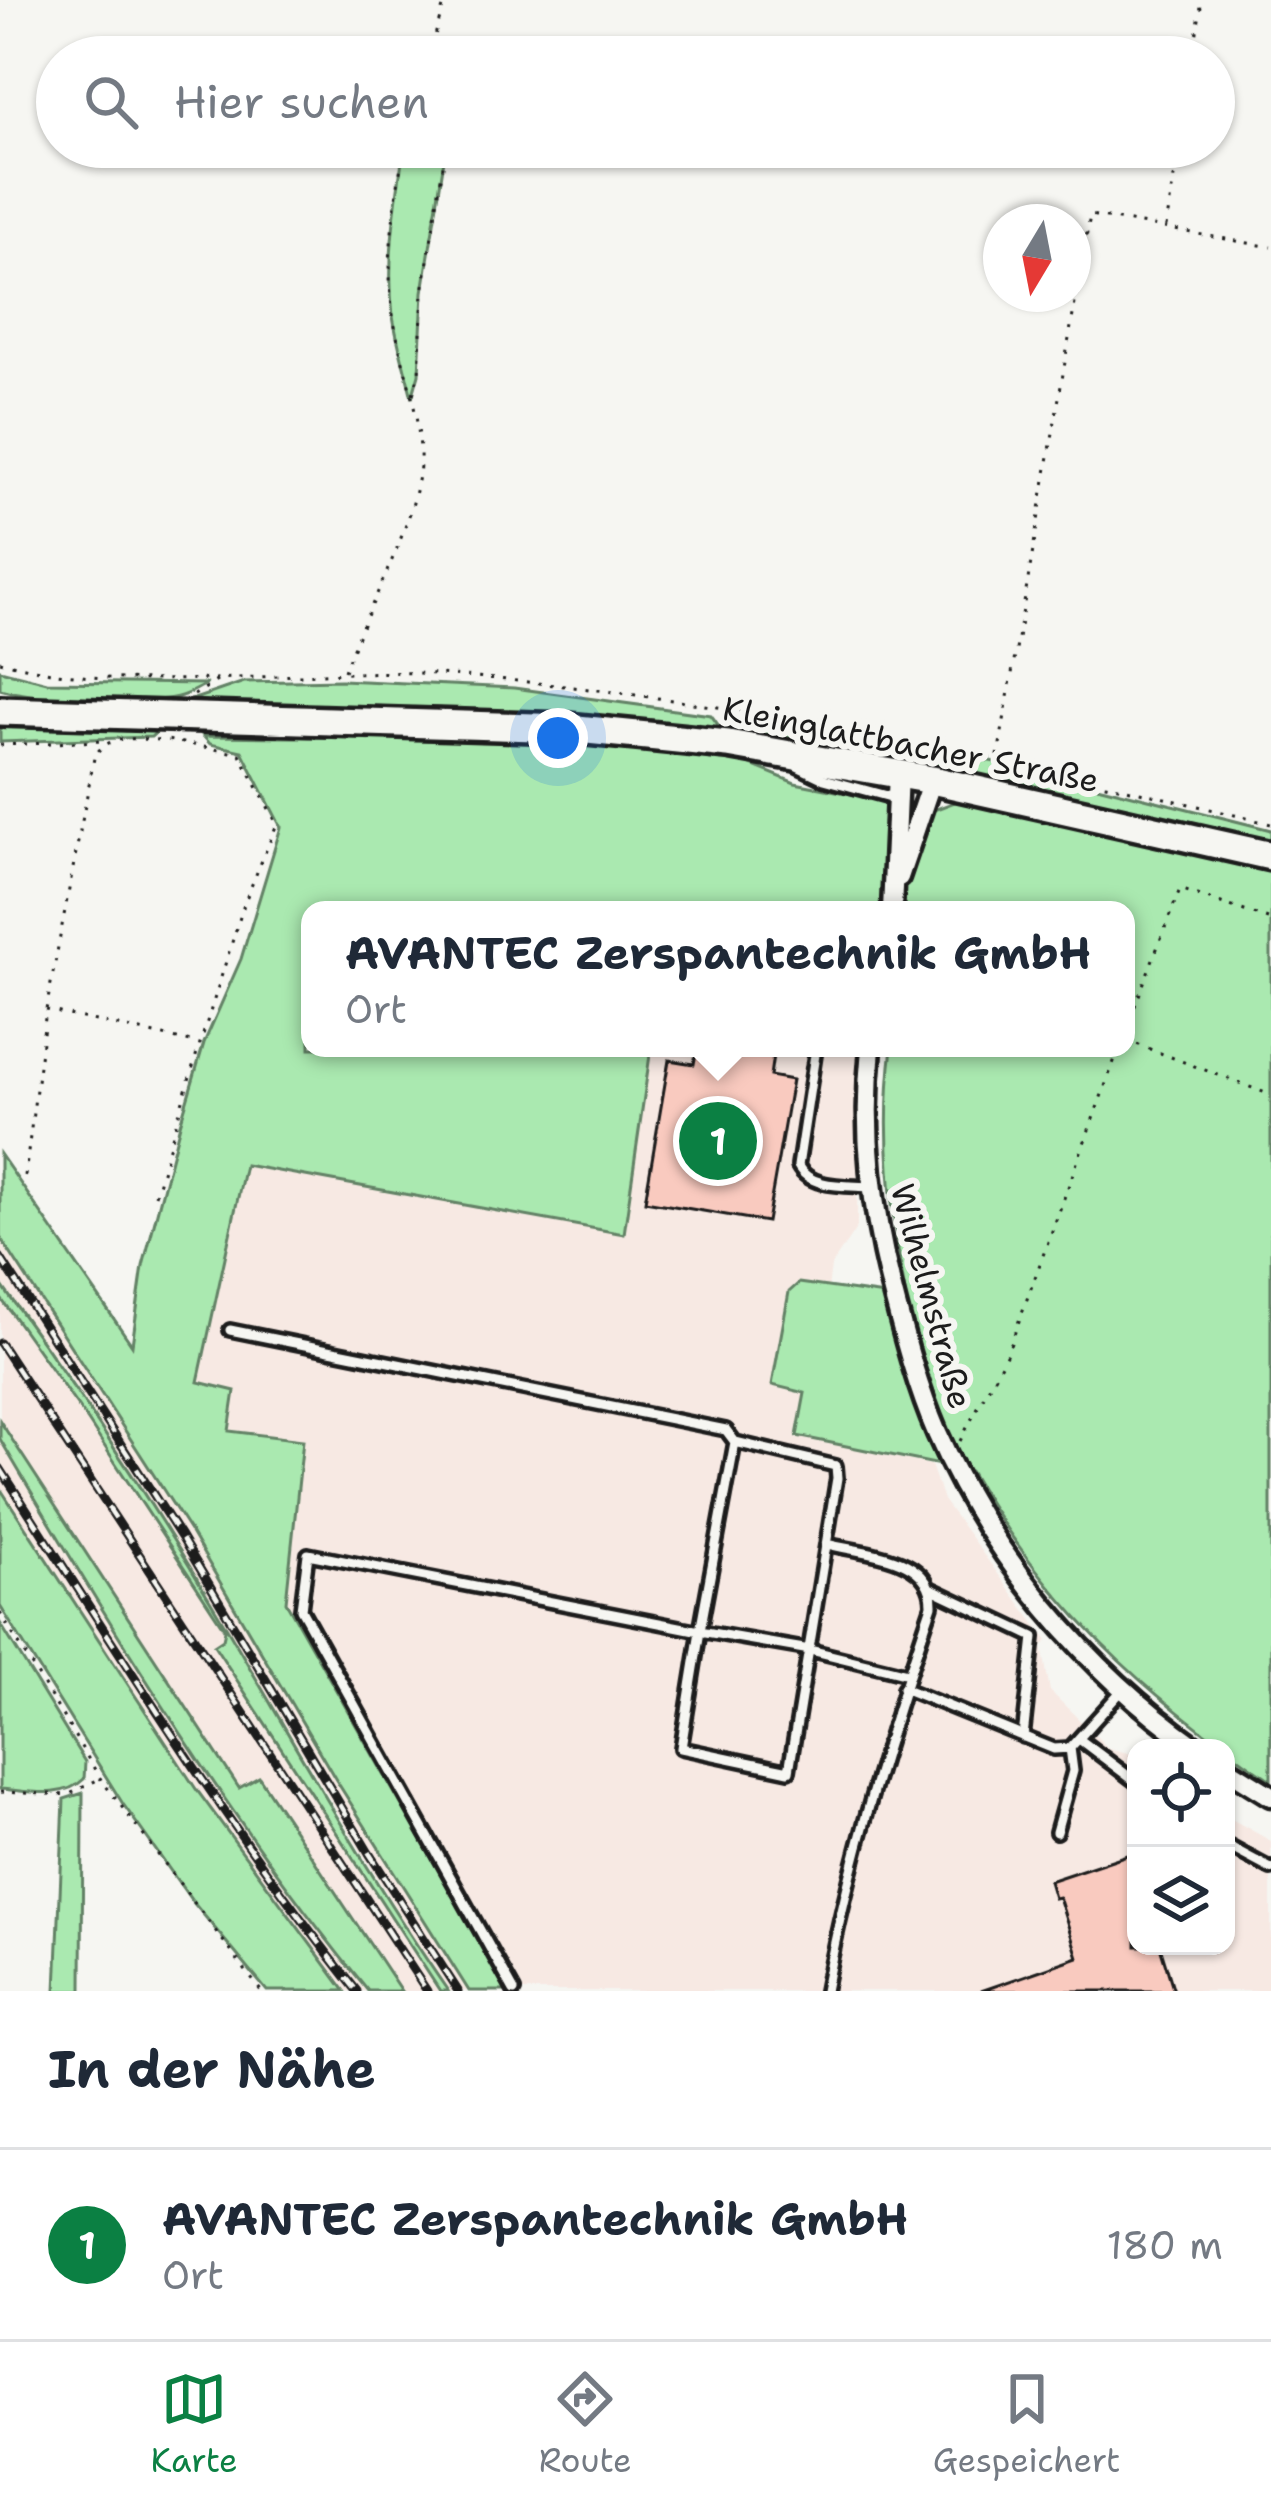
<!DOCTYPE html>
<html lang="de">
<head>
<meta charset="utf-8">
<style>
  :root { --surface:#fff; --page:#f2f2f3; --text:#1f2937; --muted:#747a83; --line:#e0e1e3; --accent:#0b8043 }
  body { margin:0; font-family:"Shantell Sans",sans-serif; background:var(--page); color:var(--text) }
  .controls { position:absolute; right:36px; bottom:36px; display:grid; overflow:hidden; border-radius:24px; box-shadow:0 3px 9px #0004 }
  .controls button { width:108px; height:108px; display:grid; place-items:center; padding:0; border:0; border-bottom:3px solid var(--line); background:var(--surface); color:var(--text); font:60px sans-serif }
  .compass { position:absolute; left:983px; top:204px; width:108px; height:108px; border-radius:50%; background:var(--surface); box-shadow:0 3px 9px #0004; rotate:190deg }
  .you { position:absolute; left:558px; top:738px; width:42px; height:42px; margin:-30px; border:9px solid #fff; border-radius:50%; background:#1a73e8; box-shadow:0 0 0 18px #1a73e833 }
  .badge { display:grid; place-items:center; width:78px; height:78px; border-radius:50%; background:var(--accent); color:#fff; font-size:39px; font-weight:700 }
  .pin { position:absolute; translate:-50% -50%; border:6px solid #fff; box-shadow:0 3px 12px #0006 }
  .popup { position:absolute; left:301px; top:901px; width:834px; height:156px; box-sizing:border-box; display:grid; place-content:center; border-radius:24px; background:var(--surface); filter:drop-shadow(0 3px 9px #0005); font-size:39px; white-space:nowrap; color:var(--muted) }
  .popup b { font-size:45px; color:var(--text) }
  .popup::after { content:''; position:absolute; left:50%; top:100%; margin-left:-24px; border:24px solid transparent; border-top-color:var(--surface) }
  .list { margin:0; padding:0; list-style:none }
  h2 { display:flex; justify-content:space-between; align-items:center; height:156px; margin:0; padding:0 48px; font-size:51px }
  h2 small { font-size:39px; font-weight:400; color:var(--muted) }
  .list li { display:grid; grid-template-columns:78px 1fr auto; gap:36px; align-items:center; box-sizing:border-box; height:192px; padding:0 48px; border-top:3px solid var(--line) }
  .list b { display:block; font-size:45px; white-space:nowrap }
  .list p { margin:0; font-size:39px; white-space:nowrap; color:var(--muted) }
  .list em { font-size:39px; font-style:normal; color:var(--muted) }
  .icon { flex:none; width:66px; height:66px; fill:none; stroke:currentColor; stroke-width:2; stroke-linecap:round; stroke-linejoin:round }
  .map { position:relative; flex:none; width:1271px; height:1991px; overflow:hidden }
  .search { position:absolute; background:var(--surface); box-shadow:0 3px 9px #0004; left:36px; right:36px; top:36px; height:132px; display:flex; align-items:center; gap:30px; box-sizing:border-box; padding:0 42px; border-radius:66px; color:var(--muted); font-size:45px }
  .sheet { height:348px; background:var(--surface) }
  nav { display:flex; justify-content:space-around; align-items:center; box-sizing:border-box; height:168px; border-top:3px solid var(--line); background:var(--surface); font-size:33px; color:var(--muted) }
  nav a { display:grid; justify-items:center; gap:6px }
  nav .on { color:var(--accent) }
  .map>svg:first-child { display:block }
</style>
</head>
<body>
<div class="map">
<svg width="1271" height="1991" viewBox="0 0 1271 1991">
  <rect width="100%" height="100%" fill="#f6f6f2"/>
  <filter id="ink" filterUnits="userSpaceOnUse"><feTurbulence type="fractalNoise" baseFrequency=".00833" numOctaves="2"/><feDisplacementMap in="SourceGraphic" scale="24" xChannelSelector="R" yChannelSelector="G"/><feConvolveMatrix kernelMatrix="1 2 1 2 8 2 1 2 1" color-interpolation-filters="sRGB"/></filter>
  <g filter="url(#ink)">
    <!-- built -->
    <path fill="#f7e9e3" d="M651,1048H858L857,1227L831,1266L828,1289L807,1284L806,1393L797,1435L931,1465L943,1500L1048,1641L1042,1646L1050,1691L1108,1748L1136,1755V1946H1226V1816L1271,1841V1991H507L286,1601L303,1440L229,1431L197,1383L245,1165L623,1234Z
      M0,1237L190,1531L377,1848L469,1991H448L432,1969L174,1541L66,1372L0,1283Z
      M0,1297L88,1421L226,1631L223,1639L215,1644L440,1991H401L259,1777L240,1788L10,1437L0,1421Z
      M0,1439L133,1658L212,1779L294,1897L368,1991H345L196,1789L0,1488Z"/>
    <!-- green -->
    <path fill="#aae9b0" stroke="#638266" stroke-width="3" d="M404,147H446L423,292L419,374L412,398C406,371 397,343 393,316C386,259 396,203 404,147Z
      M0,670L47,682L207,684C198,688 189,694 181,696C148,706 34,699 0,689Z
      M341,680L514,688L711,715L719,726L712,732L0,699V695L25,700L174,706L244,682Z
      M740,720L802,729L851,751L744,736L736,724Z
      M0,723L157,726L160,729L151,737L0,742Z
      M203,736L565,740L734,758L795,783L934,810L965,798L1271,864V1780C1144,1695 1048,1606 970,1471L797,1436L805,1393L772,1385L789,1292L799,1283L906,1298C891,1214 881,1133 892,1048H1126V910H310V1048H651L624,1234L245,1165L198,1382L235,1391L229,1431L303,1440L286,1602L507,1991H469L336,1780L190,1531L0,1237V1154L132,1345L143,1266L180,1124L204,1043L241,959L281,827L242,751L210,744Z
      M933,750L1026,768L1271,830V848L1146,819L1057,793L867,752Z
      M0,1283C80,1393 155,1507 225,1625C297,1748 367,1874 448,1991H440L214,1645L223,1639L225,1630L88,1421L0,1297Z
      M0,1421L239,1788L259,1777L401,1991H368C228,1820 112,1629 0,1439Z
      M0,1488L196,1789L345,1991H267L192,1901L123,1804L0,1606Z
      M0,1623L85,1762L84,1779C63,1800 28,1791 0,1789Z
      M83,1793L82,1991H56L64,1799Z"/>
    <!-- building -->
    <path fill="#f9cabf" stroke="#1c1c1c" stroke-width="3" d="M697,1048H774L770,1076L792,1080L767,1222L645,1201L669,1060L694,1064Z
      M1130,1854L1136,1873V1946H1160L1174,1991H981L1078,1957L1059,1897L1054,1898L1049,1881Z"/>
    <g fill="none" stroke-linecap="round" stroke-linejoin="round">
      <defs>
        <path id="lane" d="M797,766L824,779L894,798
          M816,1048L798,1166C810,1189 847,1185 870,1187
          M230,1330L726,1430L735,1442L700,1631L810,1650L908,1674
          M932,1589L1034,1637L1023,1737
          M903,1688L1054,1749L1070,1748L1124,1688
          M1079,1739L1136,1782
          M1056,1832L1073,1771L1070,1748
          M1226,1845L1271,1869
          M514,1991L301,1609L308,1554L700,1631L681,1748L789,1771L837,1478L836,1466L735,1442
          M825,1991C850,1859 889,1732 932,1605C933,1555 865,1554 827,1544"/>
        <path id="street" d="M899,877L932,780
          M892,910L898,773
          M871,1048C862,1132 872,1211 893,1293C905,1340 918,1389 937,1433C991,1557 1087,1671 1197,1748
          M1226,1768L1271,1796"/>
        <path id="secondary" d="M0,711L567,728L728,744L932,780L1271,856"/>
      </defs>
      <!-- lane casing -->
      <use href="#lane" stroke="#1c1c1c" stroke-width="18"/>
      <!-- street casing -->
      <use href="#street" stroke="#1c1c1c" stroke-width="27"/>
      <!-- secondary casing -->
      <use href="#secondary" stroke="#1c1c1c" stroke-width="36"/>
      <!-- path -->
      <path stroke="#1c1c1c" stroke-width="3" stroke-dasharray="3 9" stroke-linecap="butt" d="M438,40L451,57
        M429,57L445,0
        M1193,57L1202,0
        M1166,227L1179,147
        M413,394L419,374L423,292L446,147
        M0,661C145,701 303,663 451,675C729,697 1002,757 1271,824
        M344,671C365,611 416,526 420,465C422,416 402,368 394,321C384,264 395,203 404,147
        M194,695L222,678
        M813,728L835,740
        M0,745L103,741
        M885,749L921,745
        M998,756L1090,215L1271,247
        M46,1010L200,1044L245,901L277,824L240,754L167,740
        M1126,1029L1180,889L1271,920
        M1126,1040L1271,1095
        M25,1176L46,1010L94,758C106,732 138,740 163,740
        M155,1195L199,1046
        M960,1441L1008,1351L1119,1048
        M0,1613L100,1778L261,1991
        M0,1792L68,1795L99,1779"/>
      <!-- lane -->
      <use href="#lane" stroke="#f6f6f2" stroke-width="9"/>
      <!-- street -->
      <use href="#street" stroke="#f6f6f2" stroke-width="18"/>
      <!-- secondary -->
      <use href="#secondary" stroke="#f6f6f2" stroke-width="27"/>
      <defs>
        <path id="rail" d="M0,1257L181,1537L369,1853L458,1991
          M0,1343L427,1991
          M0,1468C115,1645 225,1826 357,1991"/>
      </defs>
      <!-- rail casing -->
      <use href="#rail" stroke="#1c1c1c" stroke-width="9"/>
      <!-- rail -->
      <use href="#rail" stroke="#f6f6f2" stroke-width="4.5" stroke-dasharray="14" stroke-linecap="butt"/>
    </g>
  </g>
  <g text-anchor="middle" stroke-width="12" stroke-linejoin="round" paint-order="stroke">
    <!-- street labels -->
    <g font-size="33" fill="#1c1c1c" stroke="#f6f6f2">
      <text transform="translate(911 744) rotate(11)" y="12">Kleinglattbacher Straße</text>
      <text transform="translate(932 1296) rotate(75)" y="12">Wilhelmstraße</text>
    </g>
  </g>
</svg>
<div class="controls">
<button><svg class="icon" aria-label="locate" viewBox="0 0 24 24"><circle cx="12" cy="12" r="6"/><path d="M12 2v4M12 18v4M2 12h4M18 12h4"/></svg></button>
<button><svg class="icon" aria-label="layers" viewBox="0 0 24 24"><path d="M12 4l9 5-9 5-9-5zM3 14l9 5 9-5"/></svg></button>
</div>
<svg class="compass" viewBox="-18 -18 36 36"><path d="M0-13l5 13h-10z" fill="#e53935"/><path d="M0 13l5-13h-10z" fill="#747a83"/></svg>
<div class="you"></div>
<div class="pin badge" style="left:718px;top:1141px">1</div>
<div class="popup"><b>AVANTEC Zerspantechnik GmbH</b>Ort</div>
<div class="search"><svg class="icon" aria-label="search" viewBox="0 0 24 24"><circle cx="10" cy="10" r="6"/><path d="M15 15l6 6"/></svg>Hier suchen</div>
</div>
<section class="sheet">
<h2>In der Nähe<small></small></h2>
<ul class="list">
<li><span class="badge">1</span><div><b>AVANTEC Zerspantechnik GmbH</b><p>Ort</p></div><em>180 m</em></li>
</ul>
</section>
<nav>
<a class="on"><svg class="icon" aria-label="map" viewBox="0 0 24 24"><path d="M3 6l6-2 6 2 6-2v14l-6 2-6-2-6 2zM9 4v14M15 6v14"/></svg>Karte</a>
<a><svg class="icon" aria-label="directions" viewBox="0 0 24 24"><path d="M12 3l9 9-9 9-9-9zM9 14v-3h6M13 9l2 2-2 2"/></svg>Route</a>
<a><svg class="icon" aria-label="saved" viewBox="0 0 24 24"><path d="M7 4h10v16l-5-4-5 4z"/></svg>Gespeichert</a>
</nav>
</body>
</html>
